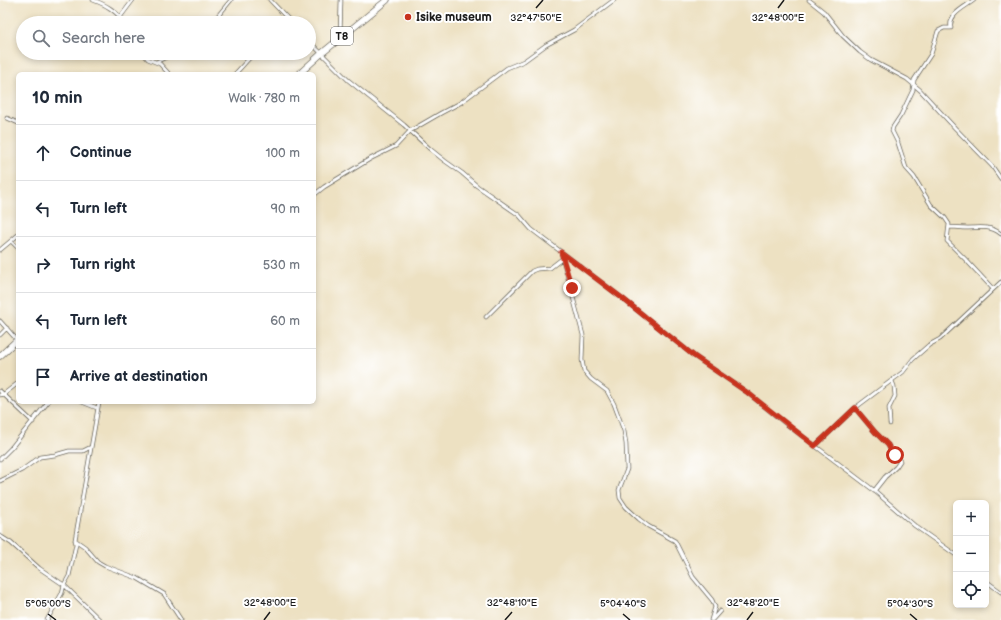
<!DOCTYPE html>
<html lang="en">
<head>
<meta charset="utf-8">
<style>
  :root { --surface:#fff; --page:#f6f6f7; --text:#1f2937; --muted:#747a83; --line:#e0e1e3 }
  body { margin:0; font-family:"Balsamiq Sans",sans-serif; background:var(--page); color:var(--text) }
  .controls { position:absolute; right:12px; bottom:12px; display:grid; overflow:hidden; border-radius:6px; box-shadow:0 2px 6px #0003 }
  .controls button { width:36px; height:36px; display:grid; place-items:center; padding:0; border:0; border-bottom:1px solid var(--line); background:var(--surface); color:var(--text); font:20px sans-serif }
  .stop { position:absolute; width:12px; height:12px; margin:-9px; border:3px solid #c8321e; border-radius:50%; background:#fff }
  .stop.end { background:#c8321e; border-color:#fff; box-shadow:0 1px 4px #0008 }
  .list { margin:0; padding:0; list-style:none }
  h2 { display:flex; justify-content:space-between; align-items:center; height:52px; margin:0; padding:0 16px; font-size:17px }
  h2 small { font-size:13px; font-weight:400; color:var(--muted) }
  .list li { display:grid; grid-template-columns:26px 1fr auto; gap:12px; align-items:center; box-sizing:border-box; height:56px; padding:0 16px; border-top:1px solid var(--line) }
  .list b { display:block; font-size:15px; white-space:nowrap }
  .list em { font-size:13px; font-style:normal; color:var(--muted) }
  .icon { flex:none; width:22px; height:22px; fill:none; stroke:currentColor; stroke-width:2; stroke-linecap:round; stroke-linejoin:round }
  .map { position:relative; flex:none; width:1001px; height:620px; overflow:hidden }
  .search { position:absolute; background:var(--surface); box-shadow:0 2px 6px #0003; left:16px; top:16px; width:300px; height:44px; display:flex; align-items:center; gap:10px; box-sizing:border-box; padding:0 14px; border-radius:22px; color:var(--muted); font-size:15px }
  .panel { position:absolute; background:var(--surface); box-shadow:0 2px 6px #0003; left:16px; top:72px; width:300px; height:332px; border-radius:6px }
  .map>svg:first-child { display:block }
</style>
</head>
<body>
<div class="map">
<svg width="1001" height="620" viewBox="0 0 1001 620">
  <rect width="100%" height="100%" fill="#fff"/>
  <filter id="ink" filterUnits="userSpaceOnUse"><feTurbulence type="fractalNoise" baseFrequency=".025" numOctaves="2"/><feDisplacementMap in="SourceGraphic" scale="8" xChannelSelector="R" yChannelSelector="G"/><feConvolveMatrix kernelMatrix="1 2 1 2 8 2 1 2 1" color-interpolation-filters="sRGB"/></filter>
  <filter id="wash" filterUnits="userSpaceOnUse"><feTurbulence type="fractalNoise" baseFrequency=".012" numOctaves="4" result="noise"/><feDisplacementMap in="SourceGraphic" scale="16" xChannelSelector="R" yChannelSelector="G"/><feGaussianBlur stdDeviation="0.9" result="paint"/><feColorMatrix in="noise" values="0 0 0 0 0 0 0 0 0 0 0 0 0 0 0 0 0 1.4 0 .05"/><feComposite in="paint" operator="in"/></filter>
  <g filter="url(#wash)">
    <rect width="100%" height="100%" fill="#ede1c2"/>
  </g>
  <g filter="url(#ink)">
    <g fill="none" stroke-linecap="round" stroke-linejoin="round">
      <defs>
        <path id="minor" d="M93,0C107,5 116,11 125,23
          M270,0L292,23
          M809,0L824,12L843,36L860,52L871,60L907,79L920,90L955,128L992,166L1001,179
          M974,0C964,8 948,14 951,28H944L938,31L931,54L914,80L913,90L901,115L893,127L892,131L898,143L906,168L914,177L931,205L945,218L949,224L947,241L966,260L993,289
          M121,16L133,0
          M212,23L231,0
          M282,23L288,19
          M340,38L341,0
          M309,41L348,80L404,125L430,149L445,161L462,173L477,186L519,215L531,229L622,298L694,356L748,393L785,423L876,492L915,526L956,555
          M143,53L148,59L160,64L169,74
          M156,62L175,53
          M235,74L254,53
          M7,118L18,123
          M314,195L324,187L370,159L396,146L410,131L441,113L460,103L507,68L524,61L546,45L574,30L614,0
          M949,227C955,227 962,228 968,228C980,227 992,226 1001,234
          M11,241L18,248
          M0,250L18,235
          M561,252L583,335L582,360L584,371L591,379L607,391L614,404L624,431L626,444L627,469L619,490L620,498L626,507L639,519L648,526L675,541L693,577L712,600L715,607L711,620
          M486,317L532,271L537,269L550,268L563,258
          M0,321L17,340
          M0,335L7,328
          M0,391L33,422
          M0,395L4,394L18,383
          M82,402L97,408
          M855,408L875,432L888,445L892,453L900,461L896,467L885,477L874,491
          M890,424L889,408L895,396L894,386L892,381
          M815,446L855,408L903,372L913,359L929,345L940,339L1001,282
          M0,459L11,448L48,402
          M0,481L22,470L40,457L55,455L69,451H83L91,447
          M0,536L11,543L39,568L64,585L100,620
          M75,540L85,547L98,562L105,566L137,578L164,594L181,620
          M986,581L1001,592
          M47,620L62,593L64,585L69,576L76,544L75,540L99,402
          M712,620L720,611"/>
        <path id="trunk" d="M299,74L321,54L387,0
          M0,356L18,339"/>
      </defs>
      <!-- minor casing -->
      <use href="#minor" stroke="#656156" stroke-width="4.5"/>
      <!-- trunk casing -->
      <use href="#trunk" stroke="#656156" stroke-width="7"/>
      <!-- minor -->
      <use href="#minor" stroke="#fff" stroke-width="3"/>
      <!-- trunk -->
      <use href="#trunk" stroke="#fff" stroke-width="5.5"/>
    </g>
  </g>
  <g fill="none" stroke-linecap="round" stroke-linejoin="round" filter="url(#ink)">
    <!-- route -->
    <path stroke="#c8321e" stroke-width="5" d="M572,288L561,252L622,298L694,356L748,393L815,446L855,408L875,432L888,445L892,453L895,455"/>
  </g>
  <!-- ticks -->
  <path fill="none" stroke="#1c1c1c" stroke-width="1.5" d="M536,8L543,0M778,8L784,0M48,614L56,620M623,614L630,620M910,614L917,620M264,620L270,612M505,620L512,612M747,620L753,612"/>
  <!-- markers -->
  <circle fill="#c8321e" stroke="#fff" stroke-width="1.5" cx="408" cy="17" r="4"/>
  <g text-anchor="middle" stroke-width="4" stroke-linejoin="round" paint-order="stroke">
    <!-- shield labels -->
    <rect fill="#fff" stroke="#606060" stroke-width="1" x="331" y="27" width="22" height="18" rx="3"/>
    <g font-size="11" font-weight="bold" fill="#1c1c1c">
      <text x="342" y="40">T8</text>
    </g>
    <!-- poi labels -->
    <g font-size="12" font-weight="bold" fill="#1c1c1c" stroke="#fff" text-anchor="start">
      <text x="416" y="21">Isike museum</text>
    </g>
  </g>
  <g font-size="10" text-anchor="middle" fill="#1c1c1c" stroke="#fff" stroke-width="4" stroke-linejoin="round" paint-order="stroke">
    <text x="536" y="21">32°47'50"E</text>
    <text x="778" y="21">32°48'00"E</text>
    <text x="270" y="606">32°48'00"E</text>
    <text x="512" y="606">32°48'10"E</text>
    <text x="753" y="606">32°48'20"E</text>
    <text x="48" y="607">5°05'00"S</text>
    <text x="623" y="607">5°04'40"S</text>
    <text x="910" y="607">5°04'30"S</text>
  </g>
</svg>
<div class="controls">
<button>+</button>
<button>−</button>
<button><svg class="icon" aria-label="locate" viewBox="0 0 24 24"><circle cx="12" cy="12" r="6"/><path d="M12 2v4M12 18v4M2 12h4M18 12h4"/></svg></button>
</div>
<div class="stop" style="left:895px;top:455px"></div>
<div class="stop end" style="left:572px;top:288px"></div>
<div class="search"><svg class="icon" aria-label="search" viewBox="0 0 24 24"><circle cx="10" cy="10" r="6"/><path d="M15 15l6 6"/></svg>Search here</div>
<section class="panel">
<h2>10 min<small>Walk · 780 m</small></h2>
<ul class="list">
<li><svg class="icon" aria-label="ahead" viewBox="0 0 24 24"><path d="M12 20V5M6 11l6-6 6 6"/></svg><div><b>Continue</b></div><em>100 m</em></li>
<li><svg class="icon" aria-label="left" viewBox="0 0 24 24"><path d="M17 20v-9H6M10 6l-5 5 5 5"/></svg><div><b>Turn left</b></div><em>90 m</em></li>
<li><svg class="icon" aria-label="right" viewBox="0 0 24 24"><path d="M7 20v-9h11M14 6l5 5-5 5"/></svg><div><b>Turn right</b></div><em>530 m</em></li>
<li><svg class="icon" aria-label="left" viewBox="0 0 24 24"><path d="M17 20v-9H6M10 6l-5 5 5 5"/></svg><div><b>Turn left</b></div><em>60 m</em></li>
<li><svg class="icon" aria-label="arrive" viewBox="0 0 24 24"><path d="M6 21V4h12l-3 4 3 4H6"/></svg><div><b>Arrive at destination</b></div></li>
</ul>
</section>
</div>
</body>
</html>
